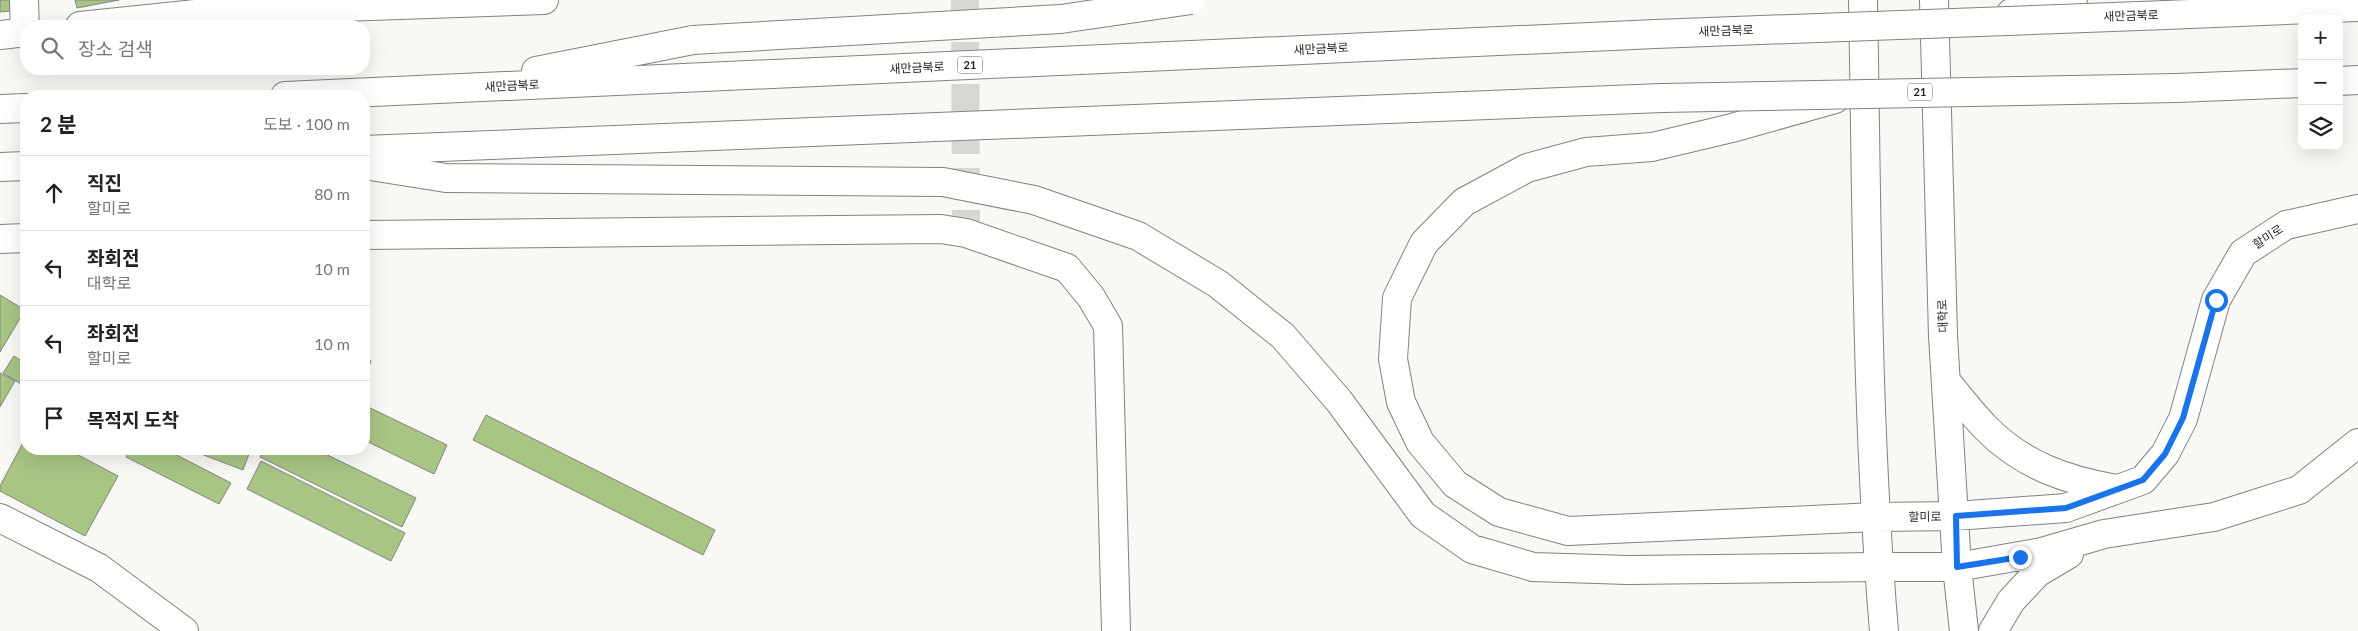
<!DOCTYPE html>
<html lang="ko">
<head>
<meta charset="utf-8">
<style>
  :root { --surface:#fff; --page:#f2f2f2; --text:#222; --muted:#767676; --line:#e0e0e0 }
  body { margin:0; font-family:Lato,"Noto Sans KR",sans-serif; background:var(--page); color:var(--text) }
  .controls { position:absolute; right:15px; top:15px; display:grid; overflow:hidden; border-radius:10px; box-shadow:0 5px 20px #0002 }
  .controls button { width:45px; height:45px; display:grid; place-items:center; padding:0; border:0; border-bottom:1px solid var(--line); background:var(--surface); color:var(--text); font:25px sans-serif }
  .stop { position:absolute; width:15px; height:15px; margin:-11px; border:4px solid #1a73e8; border-radius:50%; background:#fff }
  .stop.end { background:#1a73e8; border-color:#fff; box-shadow:0 1px 5px #0008 }
  .list { margin:0; padding:0; list-style:none }
  h2 { display:flex; justify-content:space-between; align-items:center; height:65px; margin:0; padding:0 20px; font-size:21px }
  h2 small { font-size:16px; font-weight:400; color:var(--muted) }
  .list li { display:grid; grid-template-columns:32px 1fr auto; gap:15px; align-items:center; box-sizing:border-box; height:75px; padding:0 20px; border-top:1px solid var(--line) }
  .list b { display:block; font-size:19px; white-space:nowrap }
  .list p { margin:0; font-size:16px; white-space:nowrap; color:var(--muted) }
  .list em { font-size:16px; font-style:normal; color:var(--muted) }
  .icon { flex:none; width:28px; height:28px; fill:none; stroke:currentColor; stroke-width:2; stroke-linecap:round; stroke-linejoin:round }
  .map { position:relative; flex:none; width:2358px; height:631px; overflow:hidden }
  .search { position:absolute; background:var(--surface); box-shadow:0 5px 20px #0002; left:20px; top:20px; width:350px; height:55px; display:flex; align-items:center; gap:12px; box-sizing:border-box; padding:0 18px; border-radius:20px; color:var(--muted); font-size:19px }
  .panel { position:absolute; background:var(--surface); box-shadow:0 5px 20px #0002; left:20px; top:90px; width:350px; height:365px; border-radius:20px }
  .map>svg:first-child { display:block }
</style>
</head>
<body>
<div class="map">
<svg width="2358" height="631" viewBox="0 0 2358 631">
  <rect width="100%" height="100%" fill="#f8f8f4"/>
  <!-- building -->
  <path fill="#a8c584" stroke="#848582" d="M0,0H10L11,11L0,12Z
    M75,0H119L77,8Z
    M0,295L25,310L0,352Z
    M14,356L26,364V387L3,373Z
    M364,358L371,361L364,377Z
    M0,373L15,381L0,407Z
    M364,405L447,445L434,474L364,440Z
    M486,415L715,530L703,555L473,440Z
    M26,437V449H67L118,476L85,536L0,491V486Z
    M130,449H165L231,483L219,504L126,457Z
    M188,449H251L243,470Z
    M264,449H315L416,498L402,527L260,457Z
    M261,461L405,533L391,561L247,489Z"/>
  <g fill="none" stroke-linecap="round" stroke-linejoin="round">
    <!-- minor-tunnel -->
    <path stroke="#d7d7d4" stroke-width="28" stroke-dasharray="28 14" stroke-linecap="butt" d="M965,0L966,233"/>
    <defs>
      <path id="minor" d="M24,0L25,32
        M1863,0C1867,210 1866,421 1884,631
        M1934,0L1943,336L1957,567L1964,631
        M80,26L224,11L544,0
        M0,35L26,32
        M364,235L941,229L966,233L1067,268L1091,297L1108,326L1116,631
        M0,239L26,238
        M1946,381C1959,397 1972,414 1986,428C2022,465 2066,480 2116,489
        M1876,517L1955,516L2066,508L2143,480L2165,454L2183,419L2216,300L2243,253L2286,225L2358,209
        M0,518L99,568L184,631
        M1879,567H1957L2042,552L2104,534L2214,517L2299,490L2358,443
        M1993,631L2011,601L2037,573L2069,554"/>
      <path id="highway" d="M2011,13L2073,0
        M2166,15L2358,7
        M536,71L693,40
        M2339,81L2358,80
        M2177,88L2302,83
        M285,96L1655,34
        M1835,99L1732,128L1652,147L1586,152L1527,168L1464,202L1424,243L1397,298L1393,359L1401,402L1420,442L1455,484L1499,512L1568,531L1876,517
        M0,109L26,108
        M364,150L1662,98
        M364,165L446,178L943,182L1034,200L1138,236L1218,284L1283,336L1339,401L1423,515L1472,549L1533,567L1628,570L1879,567
        M0,167L26,166"/>
    </defs>
    <!-- minor casing -->
    <use href="#minor" stroke="#82827e" stroke-width="30"/>
    <!-- highway casing -->
    <use href="#highway" stroke="#82827e" stroke-width="30"/>
    <!-- minor -->
    <use href="#minor" stroke="#fff" stroke-width="28"/>
    <!-- highway -->
    <use href="#highway" stroke="#fff" stroke-width="28"/>
    <defs>
      <path id="highway-bridge" d="M1655,34L2166,15
        M693,40L1061,19L1191,0
        M1662,98L2177,88"/>
    </defs>
    <!-- highway-bridge casing -->
    <use href="#highway-bridge" stroke="#82827e" stroke-width="30" stroke-linecap="butt"/>
    <!-- highway-bridge -->
    <use href="#highway-bridge" stroke="#fff" stroke-width="28"/>
  </g>
  <g fill="none" stroke-linecap="round" stroke-linejoin="round">
    <!-- route -->
    <path stroke="#1a73e8" stroke-width="6" d="M2020,557L1957,567L1956,516L2066,508L2143,480L2165,454L2183,418L2216,300"/>
  </g>
  <g text-anchor="middle" stroke-width="4.5" stroke-linejoin="round" paint-order="stroke">
    <!-- shield labels -->
    <g fill="#fffffe" stroke="#626260" stroke-width="1">
      <rect x="957.5" y="56.5" width="25" height="17" rx="4"/>
      <rect x="1907.5" y="83.5" width="25" height="17" rx="4"/>
    </g>
    <g font-size="11" font-weight="bold" fill="#1f1f1d">
      <text x="970" y="69">21</text>
      <text x="1920" y="96">21</text>
    </g>
    <!-- street labels -->
    <g font-size="12" fill="#1f1f1d" stroke="#fffffe">
      <text transform="translate(2131 16) rotate(-2)" y="4">새만금북로</text>
      <text transform="translate(1726 31) rotate(-2)" y="4">새만금북로</text>
      <text transform="translate(1321 49) rotate(-3)" y="4">새만금북로</text>
      <text transform="translate(917 68) rotate(-3)" y="4">새만금북로</text>
      <text transform="translate(512 86) rotate(-3)" y="4">새만금북로</text>
      <text transform="translate(2268 237) rotate(-33)" y="4">할미로</text>
      <text transform="translate(1943 316) rotate(-92)" y="4">대학로</text>
      <text transform="translate(1925 517) rotate(-1)" y="4">할미로</text>
    </g>
  </g>
</svg>
<div class="controls">
<button>+</button>
<button>−</button>
<button><svg class="icon" aria-label="layers" viewBox="0 0 24 24"><path d="M12 4l9 5-9 5-9-5zM3 14l9 5 9-5"/></svg></button>
</div>
<div class="stop" style="left:2216px;top:300px"></div>
<div class="stop end" style="left:2020px;top:557px"></div>
<div class="search"><svg class="icon" aria-label="search" viewBox="0 0 24 24"><circle cx="10" cy="10" r="6"/><path d="M15 15l6 6"/></svg>장소 검색</div>
<section class="panel">
<h2>2 분<small>도보 · 100 m</small></h2>
<ul class="list">
<li><svg class="icon" aria-label="ahead" viewBox="0 0 24 24"><path d="M12 20V5M6 11l6-6 6 6"/></svg><div><b>직진</b><p>할미로</p></div><em>80 m</em></li>
<li><svg class="icon" aria-label="left" viewBox="0 0 24 24"><path d="M17 20v-9H6M10 6l-5 5 5 5"/></svg><div><b>좌회전</b><p>대학로</p></div><em>10 m</em></li>
<li><svg class="icon" aria-label="left" viewBox="0 0 24 24"><path d="M17 20v-9H6M10 6l-5 5 5 5"/></svg><div><b>좌회전</b><p>할미로</p></div><em>10 m</em></li>
<li><svg class="icon" aria-label="arrive" viewBox="0 0 24 24"><path d="M6 21V4h12l-3 4 3 4H6"/></svg><div><b>목적지 도착</b></div></li>
</ul>
</section>
</div>
</body>
</html>
